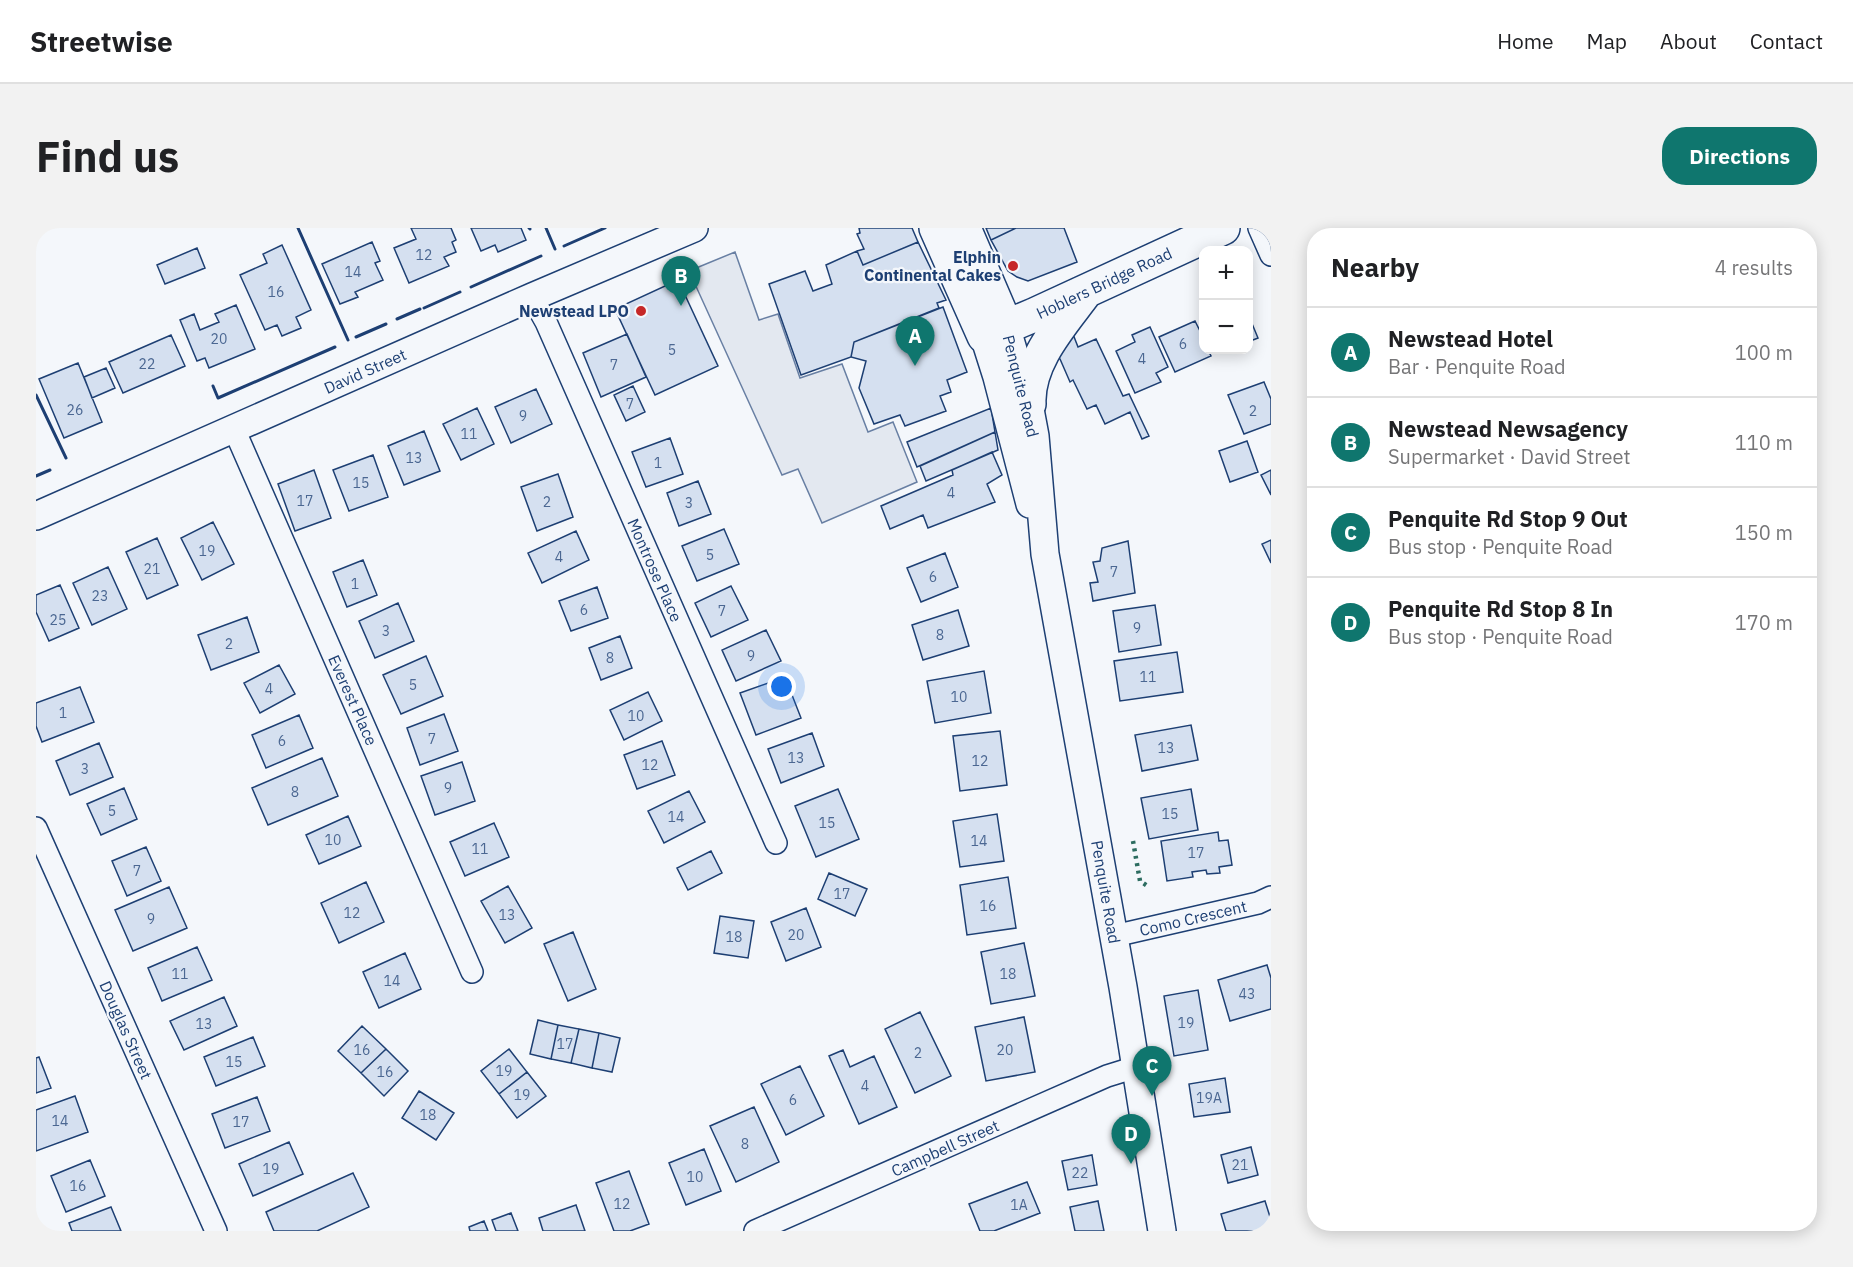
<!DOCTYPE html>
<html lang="en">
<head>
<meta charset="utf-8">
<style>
  :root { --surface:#fff; --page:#f2f2f2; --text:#202124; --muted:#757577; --line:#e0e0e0; --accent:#0f766e }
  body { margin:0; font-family:"IBM Plex Sans",sans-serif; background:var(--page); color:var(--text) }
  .controls { position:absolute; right:18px; top:18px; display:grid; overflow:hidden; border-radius:12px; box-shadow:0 3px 15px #0003 }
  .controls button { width:54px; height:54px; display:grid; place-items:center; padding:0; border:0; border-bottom:2px solid var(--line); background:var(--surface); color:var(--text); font:30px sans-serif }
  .you { position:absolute; left:746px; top:459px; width:21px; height:21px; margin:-15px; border:4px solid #fff; border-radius:50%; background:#1a73e8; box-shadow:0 0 0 9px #1a73e833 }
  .badge { display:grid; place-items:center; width:39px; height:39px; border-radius:50%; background:var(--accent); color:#fff; font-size:20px; font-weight:700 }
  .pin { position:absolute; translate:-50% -50px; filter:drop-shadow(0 2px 3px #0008) }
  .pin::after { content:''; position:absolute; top:32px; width:21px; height:18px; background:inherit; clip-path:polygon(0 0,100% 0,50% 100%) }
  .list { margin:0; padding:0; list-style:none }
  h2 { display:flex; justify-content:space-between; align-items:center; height:78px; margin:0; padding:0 24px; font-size:26px }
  h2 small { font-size:20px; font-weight:400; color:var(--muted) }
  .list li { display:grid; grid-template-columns:39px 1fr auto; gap:18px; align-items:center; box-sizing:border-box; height:90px; padding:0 24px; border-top:2px solid var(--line) }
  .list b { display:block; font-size:22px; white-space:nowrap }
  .list p { margin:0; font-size:20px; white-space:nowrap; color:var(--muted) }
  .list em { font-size:20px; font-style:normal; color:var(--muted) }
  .map { position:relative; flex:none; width:1235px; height:1003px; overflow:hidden; border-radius:24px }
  header { display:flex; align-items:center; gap:36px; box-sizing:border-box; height:84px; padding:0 30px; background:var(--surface); border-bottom:2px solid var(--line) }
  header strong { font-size:28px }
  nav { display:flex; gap:33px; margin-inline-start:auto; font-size:21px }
  .intro { display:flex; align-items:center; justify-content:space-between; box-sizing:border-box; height:144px; padding:0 36px }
  h1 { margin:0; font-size:42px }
  .button { padding:15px 27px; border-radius:24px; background:var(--accent); color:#fff; font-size:21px; font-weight:700 }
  main { display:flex; gap:36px; padding:0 36px }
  aside { flex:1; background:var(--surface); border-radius:24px; box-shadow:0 3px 15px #0003 }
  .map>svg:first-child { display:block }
</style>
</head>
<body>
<header>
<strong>Streetwise</strong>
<nav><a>Home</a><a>Map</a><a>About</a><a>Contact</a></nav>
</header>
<div class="intro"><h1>Find us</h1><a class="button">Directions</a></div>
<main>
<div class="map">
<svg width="1235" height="1003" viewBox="0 0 1235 1003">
  <rect width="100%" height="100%" fill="#f4f7fb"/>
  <!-- parking -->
  <path fill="#e3e8f0" stroke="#687fa3" stroke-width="1.5" d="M699,24L723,92L742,86L764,150L806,136L832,204L857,194L881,254L786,295L762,241L746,247L653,43Z"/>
  <!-- building -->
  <path fill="#d5e0f0" stroke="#1d3f73" stroke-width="1.5" d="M375,0H415L420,12L416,14L420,24L408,29L413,38L373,55L358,20L380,11Z
    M435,0H485L490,12L462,24L459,17L445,23Z
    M823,0H876L882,14L827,37L821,23L828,21L821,6L824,5Z
    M950,0H980L955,12Z
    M980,0H1028L1041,34L992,53L981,49L972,43L955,12Z
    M336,14L344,33L339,35L347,52L319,64L322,69L304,76L286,36Z
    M882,14L910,72L901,75L903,80L818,114L815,129L765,147L733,56L769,43L777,63L796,56L790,37L821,23L827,37Z
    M246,17L275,82L260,89L265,100L246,108L241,97L229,102L204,47L231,35L227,26Z
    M161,20L169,40L129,56L121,37Z
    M642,52L682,138L619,167L579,81Z
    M200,77L219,121L173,140L169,130L161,133L144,92L158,86L164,102L183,94L179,86Z
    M907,79L931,144L911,152L915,164L904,168L910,183L869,198L864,187L838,196L823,160L830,133L815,129L818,114Z
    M1212,86L1222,110L1212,114Z
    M1159,93L1168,111V122H1172L1175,128L1139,144L1123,109Z
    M1114,99L1132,139L1120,145L1125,154L1099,165L1080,123L1099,114L1096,107Z
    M1035,101L1042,119L1060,111L1087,168L1093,166L1113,208L1106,211L1094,184L1069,196L1060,177L1051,181L1037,152L1034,154L1024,131L1017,127Z
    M591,106L610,149L565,169L547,125Z
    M135,107L149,138L87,165L73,134Z
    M42,135L66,194L28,210L3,151Z
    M70,140L79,160L56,170L48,149Z
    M1228,154L1235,171V196L1208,206L1192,167Z
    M597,158L609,184L590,193L578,167Z
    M500,161L516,196L475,215L459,179Z
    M441,180L458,216L425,232L407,196Z
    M955,180L959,204L881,239L871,214Z
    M388,203L404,243L368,257L352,218Z
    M959,204L962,222L890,253L884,238Z
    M634,210L647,246L610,259L596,224Z
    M1211,213L1222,244L1194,254L1183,223Z
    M956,224L966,247L951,256L959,274L892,300L887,287L854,301L845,278L917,247L916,242Z
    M337,227L352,269L313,283L297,242Z
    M278,242L295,290L259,303L242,256Z
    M1235,242V267L1225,247Z
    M522,246L537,289L501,303L485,259Z
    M662,253L675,286L643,298L631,265Z
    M177,294L198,336L166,352L145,310Z
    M688,301L703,336L661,353L646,318Z
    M540,303L553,332L506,355L492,325Z
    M121,310L142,357L111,371L90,324Z
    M1235,312V335L1226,316Z
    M1092,313L1099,365L1057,373L1054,355L1062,354L1057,334L1064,333L1066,320Z
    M909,325L922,359L885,374L871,340Z
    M327,332L341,367L311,379L297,344Z
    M72,339L91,381L56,397L37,355Z
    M24,357L43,400L13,413L0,384V367Z
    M695,358L712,392L675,409L659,375Z
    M561,359L572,390L535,403L523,373Z
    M362,375L378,413L339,430L323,393Z
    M1119,377L1125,417L1083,424L1077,383Z
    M922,382L933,418L887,432L876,397Z
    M211,389L223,424L175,442L162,407Z
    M730,402L745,433L700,453L686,422Z
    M584,408L596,440L565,452L553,420Z
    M1141,424L1147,464L1084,473L1078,433Z
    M390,428L407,468L365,486L347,447Z
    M243,437L259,466L224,485L208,455Z
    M948,443L955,485L899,495L891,453Z
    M749,449L765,490L720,507L704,465Z
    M44,459L58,494L6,514L0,498V475Z
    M612,464L626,493L588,512L574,482Z
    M408,486L422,523L384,537L371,500Z
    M263,487L277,520L230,540L216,507Z
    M1155,497L1162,532L1106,543L1099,507Z
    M964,503L971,557L924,563L917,508Z
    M776,505L788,538L745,555L732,521Z
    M626,513L639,547L601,561L588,527Z
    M63,515L77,549L34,567L20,533Z
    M286,530L302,568L232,597L216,560Z
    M426,534L439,573L399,587L385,548Z
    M88,560L101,591L65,607L51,576Z
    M802,561L823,611L780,629L759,578Z
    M1155,561L1162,602L1113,611L1105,570Z
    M653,563L669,594L628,615L612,583Z
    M961,586L968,633L924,639L917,593Z
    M312,588L325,618L283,636L270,607Z
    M458,595L473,629L429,648L414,614Z
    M1182,604L1183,613L1192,612L1196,637L1183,639L1184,645L1171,646L1170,642L1156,644L1157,649L1131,653L1125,613Z
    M110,619L125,653L91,668L76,633Z
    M675,623L686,645L652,662L641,640Z
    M793,645L831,661L819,688L782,671Z
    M972,649L980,700L931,707L924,657Z
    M330,654L348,694L303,715L285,675Z
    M472,658L496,700L469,715L445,673Z
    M133,659L151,700L97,723L79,682Z
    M770,680L785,719L750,733L735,694Z
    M684,688L718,693L712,730L678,725Z
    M537,704L560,761L532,773L508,716Z
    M988,715L999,768L955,776L945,724Z
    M161,719L176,752L126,773L112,740Z
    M369,725L385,761L343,780L327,744Z
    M1231,737L1235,750V781L1194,793L1182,752Z
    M1162,762L1172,822L1138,828L1128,768Z
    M188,769L201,798L148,822L134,793Z
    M884,784L915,848L879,865L849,801Z
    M988,789L999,844L950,853L939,799Z
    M502,792L522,797L515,831L494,826Z
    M522,797L543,801L535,835L515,831Z
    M326,798L350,821L325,845L302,823Z
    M543,801L563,805L556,840L535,835Z
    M563,805L584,810L576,844L556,840Z
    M217,809L229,838L180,858L168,829Z
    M350,821L372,843L348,868L325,845Z
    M473,821L491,844L463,866L445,843Z
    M807,822L814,839L838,828L861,879L823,896L793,828Z
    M3,829L15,860L0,865V830Z
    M764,838L788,888L750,907L725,856Z
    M491,844L510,868L481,890L463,866Z
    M1189,850L1194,884L1158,889L1153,856Z
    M383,863L418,885L400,912L366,890Z
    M39,868L52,904L0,923V882Z
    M221,869L234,903L189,920L176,886Z
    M718,879L743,934L700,954L674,898Z
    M253,914L267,946L217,968L203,936Z
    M1215,919L1222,947L1192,955L1185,927Z
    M668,921L685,963L650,977L633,935Z
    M1056,927L1061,957L1032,962L1026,933Z
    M54,932L69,968L30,984L15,948Z
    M593,943L613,996L594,1003H578L560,955Z
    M317,945L333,979L281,1003H238L230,984Z
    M991,954L1004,985L958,1003H944L933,976Z
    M1062,973L1068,1003H1039L1034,979Z
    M1229,973L1235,992V1003H1190L1185,986Z
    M540,977L549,1003H507L503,990Z
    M75,979L85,1003H36L33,995Z
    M475,985L482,1003H460L456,992Z
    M448,993L452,1003H434L433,999Z"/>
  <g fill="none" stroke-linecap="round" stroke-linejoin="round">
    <defs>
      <path id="minor" d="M1223,0L1235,27
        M496,69L510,94L740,615
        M198,201L436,744
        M0,600L180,1003
        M1078,708L1222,675L1235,669
        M719,1003L1071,848L1100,839"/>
      <path id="tertiary" d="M970,98L993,176L999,208L1009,326L1087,759L1126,1003
        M948,108L961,149L994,276
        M0,288L496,69L658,0"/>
      <path id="trunk" d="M900,0L948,108L998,87L1187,0
        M928,0L970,98
        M993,176C991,134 1025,97 1048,66"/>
    </defs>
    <!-- minor casing -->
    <use href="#minor" stroke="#1d3f73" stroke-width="24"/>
    <!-- tertiary casing -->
    <use href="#tertiary" stroke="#1d3f73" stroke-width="30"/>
    <!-- trunk casing -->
    <use href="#trunk" stroke="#1d3f73" stroke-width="36"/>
    <!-- minor -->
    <use href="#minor" stroke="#f4f7fb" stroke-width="21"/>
    <!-- tertiary -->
    <use href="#tertiary" stroke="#f4f7fb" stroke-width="27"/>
    <!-- trunk -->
    <use href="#trunk" stroke="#f4f7fb" stroke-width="33"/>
    <!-- hedge -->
    <path stroke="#2c6c60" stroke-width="4.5" stroke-dasharray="3 4.5" stroke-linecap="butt" d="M1097,613L1104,653L1113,659"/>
    <!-- wall -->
    <path stroke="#1d3f73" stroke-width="3" d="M262,0L312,112
      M493,0L494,1
      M510,0L519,21
      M528,18L569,0
      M435,59L505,28
      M388,80L424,64
      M361,91L384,81
      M320,109L350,96
      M177,158L182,170L299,119
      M0,167L30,230
      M0,248L14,242"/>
  </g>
  <!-- markers -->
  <g fill="#c62828" stroke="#f4f7fb" stroke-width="2">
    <circle cx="977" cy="38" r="6"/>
    <circle cx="605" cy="83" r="6"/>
  </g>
  <g text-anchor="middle" stroke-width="4.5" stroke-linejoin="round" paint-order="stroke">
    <!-- number labels -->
    <g font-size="14" fill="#4b6792">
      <text x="388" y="32">12</text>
      <text x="317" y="49">14</text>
      <text x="240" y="69">16</text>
      <text x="183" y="116">20</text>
      <text x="1147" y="121">6</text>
      <text x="636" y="127">5</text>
      <text x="1106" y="136">4</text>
      <text x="111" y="141">22</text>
      <text x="578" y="142">7</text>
      <text x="594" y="181">7</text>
      <text x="39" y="187">26</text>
      <text x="1217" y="188">2</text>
      <text x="487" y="193">9</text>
      <text x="433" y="211">11</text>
      <text x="378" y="235">13</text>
      <text x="622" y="240">1</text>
      <text x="325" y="260">15</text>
      <text x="915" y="270">4</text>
      <text x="269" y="278">17</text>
      <text x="511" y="279">2</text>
      <text x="653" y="280">3</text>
      <text x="171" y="328">19</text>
      <text x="674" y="332">5</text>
      <text x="523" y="334">4</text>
      <text x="116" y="346">21</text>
      <text x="1078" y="349">7</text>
      <text x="897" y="354">6</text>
      <text x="319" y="361">1</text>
      <text x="64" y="373">23</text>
      <text x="548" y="387">6</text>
      <text x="686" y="388">7</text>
      <text x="22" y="397">25</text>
      <text x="1101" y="405">9</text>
      <text x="350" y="408">3</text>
      <text x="904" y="412">8</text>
      <text x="193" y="421">2</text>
      <text x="715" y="433">9</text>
      <text x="574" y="435">8</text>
      <text x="1112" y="454">11</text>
      <text x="377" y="462">5</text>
      <text x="233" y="466">4</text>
      <text x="923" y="474">10</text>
      <text x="27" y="490">1</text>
      <text x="600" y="493">10</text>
      <text x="396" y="516">7</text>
      <text x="246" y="518">6</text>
      <text x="1130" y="525">13</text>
      <text x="760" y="535">13</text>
      <text x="944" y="538">12</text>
      <text x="614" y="542">12</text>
      <text x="49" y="546">3</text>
      <text x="412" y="565">9</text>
      <text x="259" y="569">8</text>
      <text x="76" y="588">5</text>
      <text x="1134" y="591">15</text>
      <text x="640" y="594">14</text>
      <text x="791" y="600">15</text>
      <text x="297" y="617">10</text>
      <text x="943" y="618">14</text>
      <text x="444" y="626">11</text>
      <text x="1160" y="630">17</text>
      <text x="101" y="648">7</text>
      <text x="806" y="671">17</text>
      <text x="952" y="683">16</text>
      <text x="316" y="690">12</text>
      <text x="471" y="692">13</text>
      <text x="115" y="696">9</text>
      <text x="760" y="712">20</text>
      <text x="698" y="714">18</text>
      <text x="144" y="751">11</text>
      <text x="972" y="751">18</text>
      <text x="356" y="758">14</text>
      <text x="1211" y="771">43</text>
      <text x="1150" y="800">19</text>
      <text x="168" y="801">13</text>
      <text x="529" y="821">17</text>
      <text x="326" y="827">16</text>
      <text x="969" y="827">20</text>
      <text x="882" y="830">2</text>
      <text x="198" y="839">15</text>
      <text x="468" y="848">19</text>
      <text x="349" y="849">16</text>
      <text x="829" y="863">4</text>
      <text x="486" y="872">19</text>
      <text x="1173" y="875">19A</text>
      <text x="757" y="877">6</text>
      <text x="392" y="892">18</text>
      <text x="24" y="898">14</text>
      <text x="205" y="899">17</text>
      <text x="709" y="921">8</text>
      <text x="1204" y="942">21</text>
      <text x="235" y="946">19</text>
      <text x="1044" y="950">22</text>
      <text x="659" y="954">10</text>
      <text x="42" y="963">16</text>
      <text x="586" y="981">12</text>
      <text x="983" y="982">1A</text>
    </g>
    <!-- poi labels -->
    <g font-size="16" font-weight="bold" fill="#1d3f73" stroke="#f4f7fb" text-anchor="end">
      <text x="965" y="35">Elphin<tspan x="965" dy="18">Continental Cakes</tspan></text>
      <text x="593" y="89">Newstead LPO</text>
    </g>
    <!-- street labels -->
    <g font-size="16" fill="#1d3f73" stroke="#f4f7fb">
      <text transform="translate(1068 55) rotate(-25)" y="6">Hoblers Bridge Road</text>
      <text transform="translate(329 143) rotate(-24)" y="6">David Street</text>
      <text transform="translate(985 158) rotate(76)" y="6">Penquite Road</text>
      <text transform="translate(619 342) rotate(66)" y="6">Montrose Place</text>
      <text transform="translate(317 472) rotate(66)" y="6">Everest Place</text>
      <text transform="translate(1070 664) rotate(80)" y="6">Penquite Road</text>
      <text transform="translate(1157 690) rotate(-13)" y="6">Como Crescent</text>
      <text transform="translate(90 802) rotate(66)" y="6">Douglas Street</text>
      <text transform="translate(909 920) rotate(-24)" y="6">Campbell Street</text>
    </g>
  </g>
</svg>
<div class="controls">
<button>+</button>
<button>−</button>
</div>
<div class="you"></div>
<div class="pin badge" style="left:879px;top:138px">A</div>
<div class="pin badge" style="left:645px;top:78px">B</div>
<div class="pin badge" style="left:1116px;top:868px">C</div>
<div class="pin badge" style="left:1095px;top:936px">D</div>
</div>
<aside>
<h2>Nearby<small>4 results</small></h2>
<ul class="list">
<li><span class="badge">A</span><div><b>Newstead Hotel</b><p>Bar · Penquite Road</p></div><em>100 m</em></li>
<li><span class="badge">B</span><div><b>Newstead Newsagency</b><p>Supermarket · David Street</p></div><em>110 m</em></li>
<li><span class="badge">C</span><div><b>Penquite Rd Stop 9 Out</b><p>Bus stop · Penquite Road</p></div><em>150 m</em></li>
<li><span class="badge">D</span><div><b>Penquite Rd Stop 8 In</b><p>Bus stop · Penquite Road</p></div><em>170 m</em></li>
</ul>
</aside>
</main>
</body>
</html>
